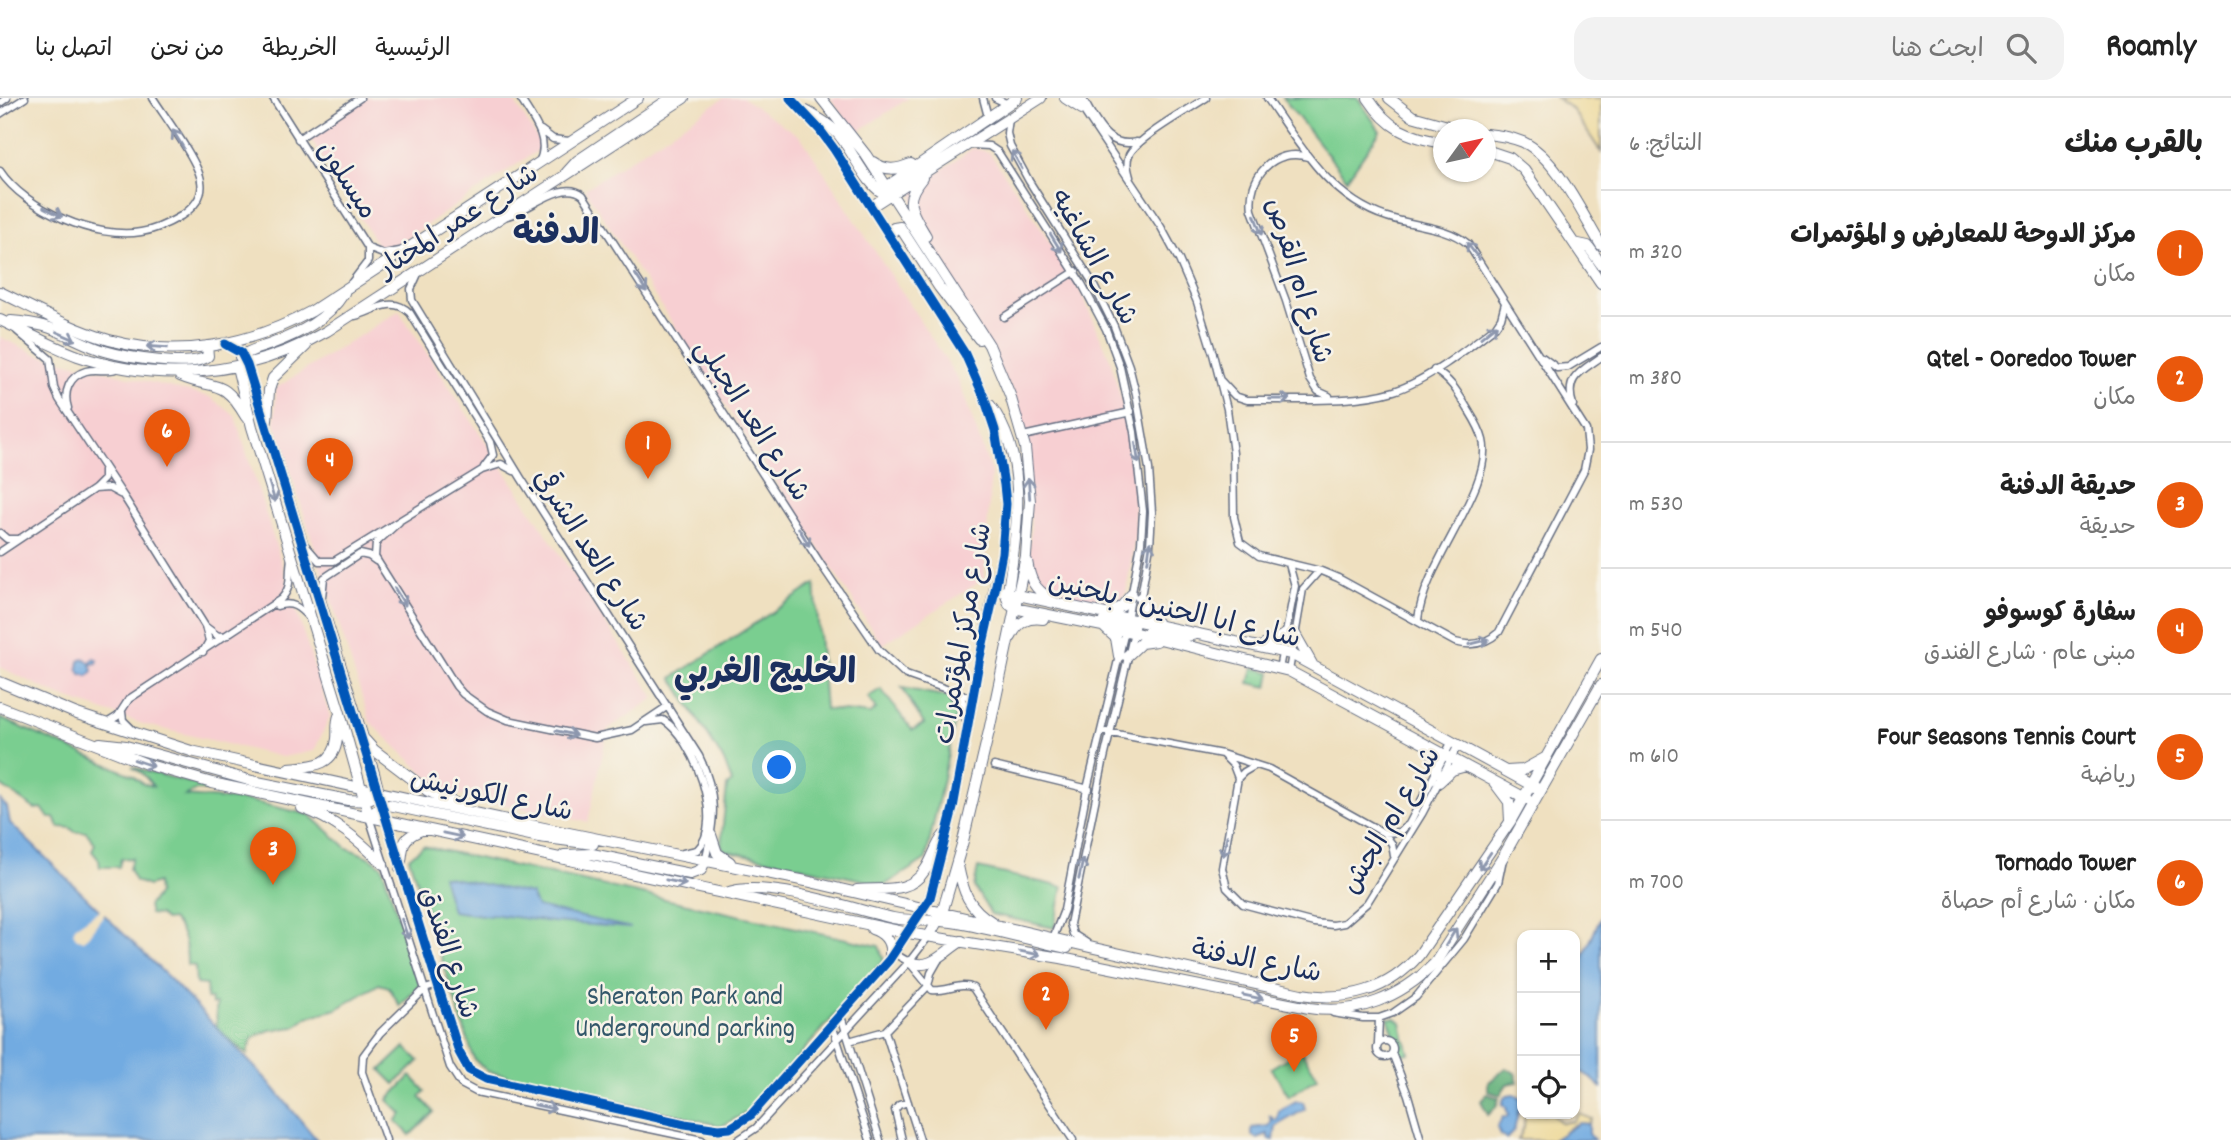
<!DOCTYPE html>
<html lang="ar">
<head>
<meta charset="utf-8">
<style>
  :root { --surface:#fff; --page:#f2f2f2; --text:#222; --muted:#767676; --line:#e0e0e0; --accent:#ea580c }
  body { margin:0; font-family:Dekko,"Playpen Sans Arabic",sans-serif; background:var(--page); color:var(--text); direction:rtl }
  .controls { position:absolute; right:21px; bottom:21px; display:grid; overflow:hidden; border-radius:14px; box-shadow:0 2px 5px #0004 }
  .controls button { width:63px; height:63px; display:grid; place-items:center; padding:0; border:0; border-bottom:2px solid var(--line); background:var(--surface); color:var(--text); font:35px sans-serif }
  .compass { position:absolute; left:1433px; top:21px; width:63px; height:63px; border-radius:50%; background:var(--surface); box-shadow:0 2px 5px #0004; rotate:57deg }
  .you { position:absolute; left:780px; top:670px; width:24px; height:24px; margin:-18px; border:5px solid #fff; border-radius:50%; background:#1a73e8; box-shadow:0 0 0 10px #1a73e833 }
  .badge { display:grid; place-items:center; width:46px; height:46px; border-radius:50%; background:var(--accent); color:#fff; font-size:23px; font-weight:700 }
  .pin { position:absolute; translate:-50% -58px; filter:drop-shadow(0 2px 4px #0008) }
  .pin::after { content:''; position:absolute; top:37px; width:24px; height:21px; background:inherit; clip-path:polygon(0 0,100% 0,50% 100%) }
  .list { margin:0; padding:0; list-style:none }
  h2 { display:flex; justify-content:space-between; align-items:center; height:91px; margin:0; padding:0 28px; font-size:30px }
  h2 small { font-size:23px; font-weight:400; color:var(--muted) }
  .list li { display:grid; grid-template-columns:46px 1fr auto; gap:21px; align-items:center; box-sizing:border-box; height:126px; padding:0 28px; border-top:2px solid var(--line) }
  .list b { display:block; font-size:26px; white-space:nowrap }
  .list p { margin:0; font-size:23px; white-space:nowrap; color:var(--muted) }
  .list em { font-size:23px; font-style:normal; color:var(--muted) }
  .icon { flex:none; width:38px; height:38px; fill:none; stroke:currentColor; stroke-width:2; stroke-linecap:round; stroke-linejoin:round }
  .map { position:relative; flex:none; width:1601px; height:1042px; overflow:hidden; direction:ltr }
  header { display:flex; align-items:center; gap:42px; box-sizing:border-box; height:98px; padding:0 35px; background:var(--surface); border-bottom:2px solid var(--line) }
  header strong { font-size:33px }
  nav { display:flex; gap:38px; margin-inline-start:auto; font-size:24px }
  .search { width:490px; height:63px; background:var(--page); display:flex; align-items:center; gap:18px; box-sizing:border-box; padding:0 24px; border-radius:21px; color:var(--muted); font-size:26px }
  main { display:flex }
  aside { flex:1; background:var(--surface) }
  .map>svg:first-child { display:block }
</style>
</head>
<body>
<header>
<strong>Roamly</strong>
<div class="search"><svg class="icon" aria-label="search" viewBox="0 0 24 24"><circle cx="10" cy="10" r="6"/><path d="M15 15l6 6"/></svg>ابحث هنا</div>
<nav><a>الرئيسية</a><a>الخريطة</a><a>من نحن</a><a>اتصل بنا</a></nav>
</header>
<main>
<aside>
<h2>بالقرب منك<small>النتائج: 6</small></h2>
<ul class="list">
<li><span class="badge">1</span><div><b>مركز الدوحة للمعارض و المؤتمرات</b><p>مكان</p></div><em>320 m</em></li>
<li><span class="badge">2</span><div><b>Qtel - Ooredoo Tower</b><p>مكان</p></div><em>380 m</em></li>
<li><span class="badge">3</span><div><b>حديقة الدفنة</b><p>حديقة</p></div><em>530 m</em></li>
<li><span class="badge">4</span><div><b>سفارة كوسوفو</b><p>مبنى عام · شارع الفندق</p></div><em>540 m</em></li>
<li><span class="badge">5</span><div><b>Four Seasons Tennis Court</b><p>رياضة</p></div><em>610 m</em></li>
<li><span class="badge">6</span><div><b>Tornado Tower</b><p>مكان · شارع أم حصاة</p></div><em>700 m</em></li>
</ul>
</aside>
<div class="map">
<svg width="1601" height="1042" viewBox="0 0 1601 1042">
  <rect width="100%" height="100%" fill="#f7f3e8"/>
  <filter id="ink" filterUnits="userSpaceOnUse"><feTurbulence type="fractalNoise" baseFrequency=".0143" numOctaves="2"/><feDisplacementMap in="SourceGraphic" scale="14" xChannelSelector="R" yChannelSelector="G"/><feConvolveMatrix kernelMatrix="1 2 1 2 8 2 1 2 1" color-interpolation-filters="sRGB"/></filter>
  <filter id="wash" filterUnits="userSpaceOnUse"><feTurbulence type="fractalNoise" baseFrequency=".00686" numOctaves="4" result="noise"/><feDisplacementMap in="SourceGraphic" scale="28" xChannelSelector="R" yChannelSelector="G"/><feGaussianBlur stdDeviation="1.57" result="paint"/><feColorMatrix in="noise" values="0 0 0 0 0 0 0 0 0 0 0 0 0 0 0 0 0 1.4 0 .05"/><feComposite in="paint" operator="in"/></filter>
  <g filter="url(#wash)">
    <rect width="100%" height="100%" fill="#efe0c0"/>
    <!-- built -->
    <path fill="#f7cfd2" d="M367,0H512L543,49L383,156L308,37Z
      M724,0H743L801,39L958,281L991,374L984,481L882,547L585,91Z
      M830,0H909L856,35Z
      M973,50L989,54L1022,101L1079,190L1110,261L1130,334L1136,433L1126,495L1115,508L1046,493L1030,478L1029,457L1031,425L1015,299L933,154L914,112L913,92Z
      M399,213L655,600L608,631L588,724L444,694L370,624L275,325L276,290Z
      M0,239L36,256L210,299L235,318L330,619L314,653L282,659L146,627L60,598L0,569Z"/>
    <!-- green -->
    <path fill="#7ace90" stroke="#4a7e77" stroke-width="2" d="M1283,0H1358L1380,33L1347,81Z
      M815,486L825,611L870,616L876,611L868,599L881,591L912,632L924,626L902,590L949,599L957,614L926,761L885,787L724,752L721,746L727,688L732,684L724,663L672,580Z
      M1253,570L1271,574L1268,589L1249,585Z
      M0,620L134,678L143,686L153,688L143,676L132,669L213,691V693L196,692L185,698L250,703L310,717L347,750L371,760L382,768L420,887L400,908L389,889L379,886L337,911L308,919L295,929L270,932L252,940L247,956L217,931L216,906H212L211,901H207L206,887L196,886L195,868L187,867C187,849 185,835 172,821L165,822L159,817L150,816L148,808L158,796L157,785L148,788L135,783L129,771L132,760L121,761L119,769H100L99,762L92,753L95,745L86,734H75L70,730L63,729L60,730L54,720H49L42,710L35,711L0,687Z
      M423,748L879,848L884,862L750,1013L722,1028L487,973L474,961L409,760Z
      M978,770L1063,789L1054,830L991,816L974,789Z
      M1388,920H1396L1401,924L1404,938L1402,941H1405L1409,955L1401,957L1395,943L1386,936H1394Z
      M405,949L419,963L395,986L381,972Z
      M1300,952L1318,979L1289,998L1271,970Z
      M411,978L425,993L420,999L434,1014L410,1037L396,1023L402,1016L388,1002Z"/>
    <!-- forest -->
    <path fill="#63b17a" stroke="#3f706c" stroke-width="2" d="M1506,970L1515,975L1518,984L1507,986L1500,997L1488,993V985Z
      M1487,996L1499,1000L1496,1009L1488,1017L1481,1003Z"/>
    <!-- sand -->
    <path fill="#eeda9e" stroke="#84847e" stroke-width="2" d="M1556,0H1601V54L1572,11Z
      M1525,1016H1552L1562,1025L1574,1023L1579,1016L1592,1021L1589,1026C1568,1022 1569,1036 1553,1042C1544,1042 1528,1042 1518,1042L1524,1029Z"/>
    <!-- water -->
    <path fill="#72abe1" stroke="#466da0" stroke-width="2" d="M84,560L90,565L94,560L98,562L97,565L91,566L93,573L88,578L81,576L78,570L79,563Z
      M0,702L7,709L10,725L171,882L267,982L317,1042H0Z
      M442,778L531,796L537,809L631,830L552,824L491,816L490,818L452,813Z
      M1601,819V989L1590,979L1575,970V877Z
      M1514,996L1521,1001L1514,1033L1506,1041L1500,1037L1497,1029L1503,1019L1506,1020L1508,1017L1506,1009L1502,1007L1504,1000L1508,997Z
      M1296,1003L1303,1004L1305,1011L1276,1028L1274,1042L1268,1040V1036L1257,1040L1252,1037V1030L1269,1028L1272,1023L1269,1017L1275,1022H1277L1279,1013Z
      M1579,1025L1589,1026V1036L1594,1042H1553Z"/>
    <!-- pier -->
    <path fill="#efe0c0" d="M101,811L105,815L88,838L83,842L77,841L73,834L75,829Z"/>
  </g>
  <g filter="url(#ink)">
    <g fill="none" stroke-linecap="round" stroke-linejoin="round">
      <defs>
        <path id="street" d="M273,0L368,150L383,156L400,153
          M520,0C532,20 551,41 539,64
          M983,0L988,19
          M995,0L1008,6
          M1075,0L1161,129L1179,162L1197,204L1213,256L1227,311L1233,355L1234,419L1240,444L1259,458L1321,473L1338,480L1455,544C1472,549 1486,546 1499,534L1584,372L1588,352L1586,332L1468,146C1447,128 1413,128 1387,119C1330,101 1299,46 1267,0
          M1082,0C1097,23 1105,51 1137,44
          M0,5L7,0
          M0,16L25,0
          M1009,21L1007,35L1010,48L1029,83L1091,182L1114,228L1129,268L1136,296L1149,371L1152,414L1150,448L1137,521L1103,665L1070,826L1073,836L1087,845
          M541,32L553,41L569,43
          M298,41L360,0
          M971,47L989,48L998,54L1082,186L1106,231L1120,269L1134,334L1143,413L1141,445L1125,533L1087,691L1064,812L1053,840
          M1308,59C1274,49 1247,79 1252,112L1286,203L1310,281L1318,293L1329,298
          M0,73C25,111 96,142 141,134C156,132 169,125 181,118C193,110 204,99 201,83C199,64 165,19 153,0
          M1130,79C1128,72 1126,65 1129,57C1137,40 1188,12 1206,0
          M507,118C529,113 562,80 583,97L822,468L879,552L906,577L972,600
          M417,178L411,191L412,202L521,380L699,658C718,697 715,722 705,763
          M352,184L368,163V150
          M355,218C375,213 392,197 410,215L490,344L493,357L484,369
          M1004,219L1076,173
          M17,233L50,261L54,290L59,301L126,402L205,528L209,543L203,554
          M1542,259L1557,270L1568,269L1601,249
          M1221,283L1235,298L1247,302C1292,301 1351,306 1394,293C1428,282 1467,251 1495,229L1501,220L1505,205
          M1573,307C1564,279 1582,273 1601,259
          M68,310C63,294 69,278 86,273C97,270 108,275 119,270
          M1023,338L1131,314
          M94,391L109,390L120,396
          M399,424L376,445L375,459L456,588L463,596L487,613L508,622L595,640L632,632L668,608
          M0,435L7,441H18
          M306,448L319,463H334L482,372L501,366L514,373
          M0,454L94,391L104,381V372
          M322,499L324,480L360,456L369,458L376,463
          M277,508C292,503 299,509 309,520
          M1418,522C1423,466 1494,389 1483,342C1480,329 1472,318 1466,308C1457,293 1450,281 1434,272
          M206,529L218,538L228,537
          M1279,571L1295,488L1289,466
          M1289,573L1303,491L1319,473
          M122,614L123,622L134,633
          M646,624L663,622C693,639 726,724 697,752L683,755
          M105,626L118,618L129,601L281,501C293,489 288,477 291,461
          M1106,634L1222,656L1269,671L1384,735L1392,746L1394,758
          M1222,656L1233,667L1238,680L1222,770L1227,790L1243,806L1314,825L1333,827L1344,825L1367,805L1422,716L1458,647
          M994,668L1089,691
          M1238,680L1244,674L1256,667
          M369,719L450,969L461,986L476,994L702,1042
          M386,722L459,954L469,972L486,981L719,1031L736,1027L748,1020L889,862L908,835
          M1384,735L1399,734L1409,726L1452,643
          M895,856L909,864L932,892C946,894 961,884 973,890L1073,1042
          M1333,915L1363,920H1379L1393,915L1416,899L1464,841L1498,785L1503,761
          M841,918L880,1042
          M832,927L870,1042
          M849,943L885,933
          M1377 951a8 8 0 1 1 16 0a8 8 0 1 1-16 0Z
          M1378,946L1379,920
          M1392,955L1408,997L1421,1042
          M386,1042L362,974L363,958L380,935L425,891L438,887
          M738,1042L756,1030L909,864L929,838
          M902,1042L895,1012L899,1007L908,1004
          M920,1042L885,933L928,888L931,875L939,861"/>
        <path id="secondary" d="M790,0L820,32L834,51L965,256L984,299L995,332L1004,387L1006,406L1002,455L980,559L953,710L930,800L908,835
          M821,0L866,57L989,247L1010,297L1025,349L1030,403L1026,458L989,633L963,743L942,815L929,838
          M1065,0L1082,11
          M1368,0C1388,31 1408,39 1444,45
          M1389,0L1412,18L1462,32
          M806,13C818,20 829,26 838,36C851,50 870,93 886,96
          M1486,36C1498,37 1511,39 1523,44C1556,59 1582,116 1601,147
          M1486,52L1510,60L1524,72L1601,185
          M873,64C886,73 896,72 911,66
          M567,74L577,63L671,0
          M922,80C902,104 912,114 926,138
          M882,92L1017,0
          M872,108L1041,0
          M892,139L894,130L900,129L939,189L979,241
          M1574,145L1588,148L1601,166
          M0,194C35,211 71,231 109,242C178,261 250,247 312,213L638,0
          M0,222C26,234 51,248 78,258C162,287 251,277 327,233L684,0
          M11,223C22,224 33,225 44,228C65,234 84,247 105,253C125,259 192,271 208,258L207,248
          M226,246L241,255L247,267L374,675L386,722
          M240,259C249,252 260,250 271,246C300,235 327,222 344,195
          M237,269L252,329L340,615L369,719
          M180,278C216,293 222,278 246,319
          M990,307C1031,362 1016,436 1007,500L1009,506L1014,510
          M267,323L269,292L273,280L306,248
          M1027,463C1030,482 1034,491 1051,501
          M995,492L1291,556L1535,689
          M1140,500L1145,513L1157,524
          M1014,510L1132,534L1289,573L1527,701
          M1108,516L1122,508L1131,497
          M1104,522L1129,526L1137,521
          M1105,530L1116,540L1119,558
          M1149,532L1187,538L1196,536
          M1295,536L1312,566
          M1011,539C1018,524 1027,519 1043,521
          M1262,548L1286,536
          M1127,558L1141,545L1156,543
          M0,584L77,616L191,653L544,730L806,783L1094,850L1301,896C1347,904 1389,892 1419,857L1510,724L1601,561
          M953,595L960,602L967,621
          M0,609L149,667L212,685L908,835L1061,860L1309,910C1357,918 1401,899 1435,865L1503,759L1601,587
          M365,642L374,652L428,693L464,709
          M100,645L126,648L252,683L348,702C360,703 371,704 379,693
          M1428,649L1434,659L1437,674
          M289,670C311,668 334,669 337,641C338,633 336,626 339,618
          M1507,673L1523,672L1545,660
          M1439,684L1452,672L1466,668
          M1494,684L1509,704L1510,723
          M302,710C334,721 360,743 383,766
          M369,719L379,710L389,707L539,739L593,746
          M711,737L717,755L730,764
          M564,757L592,756L690,776L701,772L705,763
          M958,768C963,793 968,810 992,824
          M400,770C404,748 399,740 424,731
          M857,792C882,789 909,797 925,772C933,761 935,748 944,737
          M726,795C765,780 851,811 893,820C913,824 933,821 952,824C991,830 1029,842 1067,850
          M872,831C887,836 893,847 889,862
          M909,864C932,873 944,853 962,843"/>
      </defs>
      <!-- street casing -->
      <use href="#street" stroke="#656d80" stroke-width="9"/>
      <!-- secondary casing -->
      <use href="#secondary" stroke="#656d80" stroke-width="12"/>
      <!-- street -->
      <use href="#street" stroke="#fff" stroke-width="6"/>
      <!-- secondary -->
      <use href="#secondary" stroke="#fff" stroke-width="10"/>
      <defs>
        <path id="cycleway" d="M225,246L241,255L247,267C318,496 386,726 459,954L469,972L486,981L685,1026L719,1031L730,1030L751,1017L889,862L930,800L953,710L980,559L995,492L1002,455L1006,406L1004,387L995,332L984,299L965,256L834,51L820,32L790,0"/>
      </defs>
      <!-- cycleway casing -->
      <use href="#cycleway" stroke="#f7f3e8" stroke-width="13"/>
      <!-- cycleway -->
      <use href="#cycleway" stroke="#0057b8" stroke-width="9"/>
    </g>
    <!-- one-way arrows -->
    <defs><path id="oneway-shaft" d="M-6 0H5M1.5-3L5.5 0L1.5 3" fill="none" stroke-width="1.6" stroke-linecap="round" stroke-linejoin="round" transform="scale(1.75)"/></defs>
    <g stroke="#8d97ae">
      <use href="#oneway-shaft" transform="translate(178 41) rotate(-122)"/>
      <use href="#oneway-shaft" transform="translate(1017 62) rotate(-119)"/>
      <use href="#oneway-shaft" transform="translate(53 114) rotate(27)"/>
      <use href="#oneway-shaft" transform="translate(1258 127) rotate(70)"/>
      <use href="#oneway-shaft" transform="translate(1056 145) rotate(58)"/>
      <use href="#oneway-shaft" transform="translate(1473 153) rotate(-127)"/>
      <use href="#oneway-shaft" transform="translate(641 185) rotate(57)"/>
      <use href="#oneway-shaft" transform="translate(1489 233) rotate(-39)"/>
      <use href="#oneway-shaft" transform="translate(66 238) rotate(24)"/>
      <use href="#oneway-shaft" transform="translate(157 249) rotate(-176)"/>
      <use href="#oneway-shaft" transform="translate(1280 301) rotate(-1)"/>
      <use href="#oneway-shaft" transform="translate(1137 355) rotate(81)"/>
      <use href="#oneway-shaft" transform="translate(1029 390) rotate(-94)"/>
      <use href="#oneway-shaft" transform="translate(272 394) rotate(73)"/>
      <use href="#oneway-shaft" transform="translate(804 439) rotate(59)"/>
      <use href="#oneway-shaft" transform="translate(1149 454) rotate(-82)"/>
      <use href="#oneway-shaft" transform="translate(400 499) rotate(58)"/>
      <use href="#oneway-shaft" transform="translate(1479 544) rotate(-14)"/>
      <use href="#oneway-shaft" transform="translate(566 635) rotate(13)"/>
      <use href="#oneway-shaft" transform="translate(144 665) rotate(19)"/>
      <use href="#oneway-shaft" transform="translate(453 737) rotate(12)"/>
      <use href="#oneway-shaft" transform="translate(1225 748) rotate(101)"/>
      <use href="#oneway-shaft" transform="translate(1485 763) rotate(124)"/>
      <use href="#oneway-shaft" transform="translate(1081 771) rotate(-78)"/>
      <use href="#oneway-shaft" transform="translate(676 784) rotate(12)"/>
      <use href="#oneway-shaft" transform="translate(405 831) rotate(71)"/>
      <use href="#oneway-shaft" transform="translate(1451 839) rotate(-58)"/>
      <use href="#oneway-shaft" transform="translate(1030 855) rotate(10)"/>
      <use href="#oneway-shaft" transform="translate(1253 899) rotate(12)"/>
      <use href="#oneway-shaft" transform="translate(545 1009) rotate(12)"/>
    </g>
  </g>
  <g text-anchor="middle" stroke-width="5" stroke-linejoin="round" paint-order="stroke">
    <!-- street labels -->
    <g font-size="28" fill="#1b2f5e" stroke="#f7f3e8">
      <text transform="translate(349 81) rotate(57)" y="10">ميسلون</text>
      <text transform="translate(457 121) rotate(-33)" y="10">شارع عمر المختار</text>
      <text transform="translate(1096 158) rotate(61)" y="10">شارع الشاغيه</text>
      <text transform="translate(1301 182) rotate(73)" y="10">شارع ام القرص</text>
      <text transform="translate(754 321) rotate(57)" y="10">شارع العد الجبلي</text>
      <text transform="translate(592 451) rotate(57)" y="10">شارع العد الشرقي</text>
      <text transform="translate(1175 510) rotate(13)" y="10">شارع ابا الحنين - بلحنين</text>
      <text transform="translate(961 535) rotate(-80)" y="10">شارع مركز المؤتمرات</text>
      <text transform="translate(492 695) rotate(12)" y="10">شارع الكورنيش</text>
      <text transform="translate(1389 721) rotate(-59)" y="10">شارع ام الجش</text>
      <text transform="translate(451 854) rotate(72)" y="10">شارع الفندق</text>
      <text transform="translate(1257 861) rotate(11)" y="10">شارع الدفنة</text>
    </g>
    <!-- park labels -->
    <g font-size="28" fill="#33576a" stroke="#f7f3e8">
      <text x="685" y="906">Sheraton Park and<tspan x="685" dy="32">Underground parking</tspan></text>
    </g>
    <!-- district labels -->
    <g font-size="35" font-weight="bold" fill="#1b2f5e" stroke="#f7f3e8">
      <text x="556" y="145">الدفنة</text>
      <text x="765" y="584">الخليج الغربي</text>
    </g>
  </g>
</svg>
<div class="controls">
<button>+</button>
<button>−</button>
<button><svg class="icon" aria-label="locate" viewBox="0 0 24 24"><circle cx="12" cy="12" r="6"/><path d="M12 2v4M12 18v4M2 12h4M18 12h4"/></svg></button>
</div>
<svg class="compass" viewBox="-18 -18 36 36"><path d="M0-13l5 13h-10z" fill="#e53935"/><path d="M0 13l5-13h-10z" fill="#767676"/></svg>
<div class="you"></div>
<div class="pin badge" style="left:648px;top:381px">1</div>
<div class="pin badge" style="left:1046px;top:932px">2</div>
<div class="pin badge" style="left:273px;top:787px">3</div>
<div class="pin badge" style="left:330px;top:398px">4</div>
<div class="pin badge" style="left:1294px;top:974px">5</div>
<div class="pin badge" style="left:167px;top:369px">6</div>
</div>
</main>
</body>
</html>
